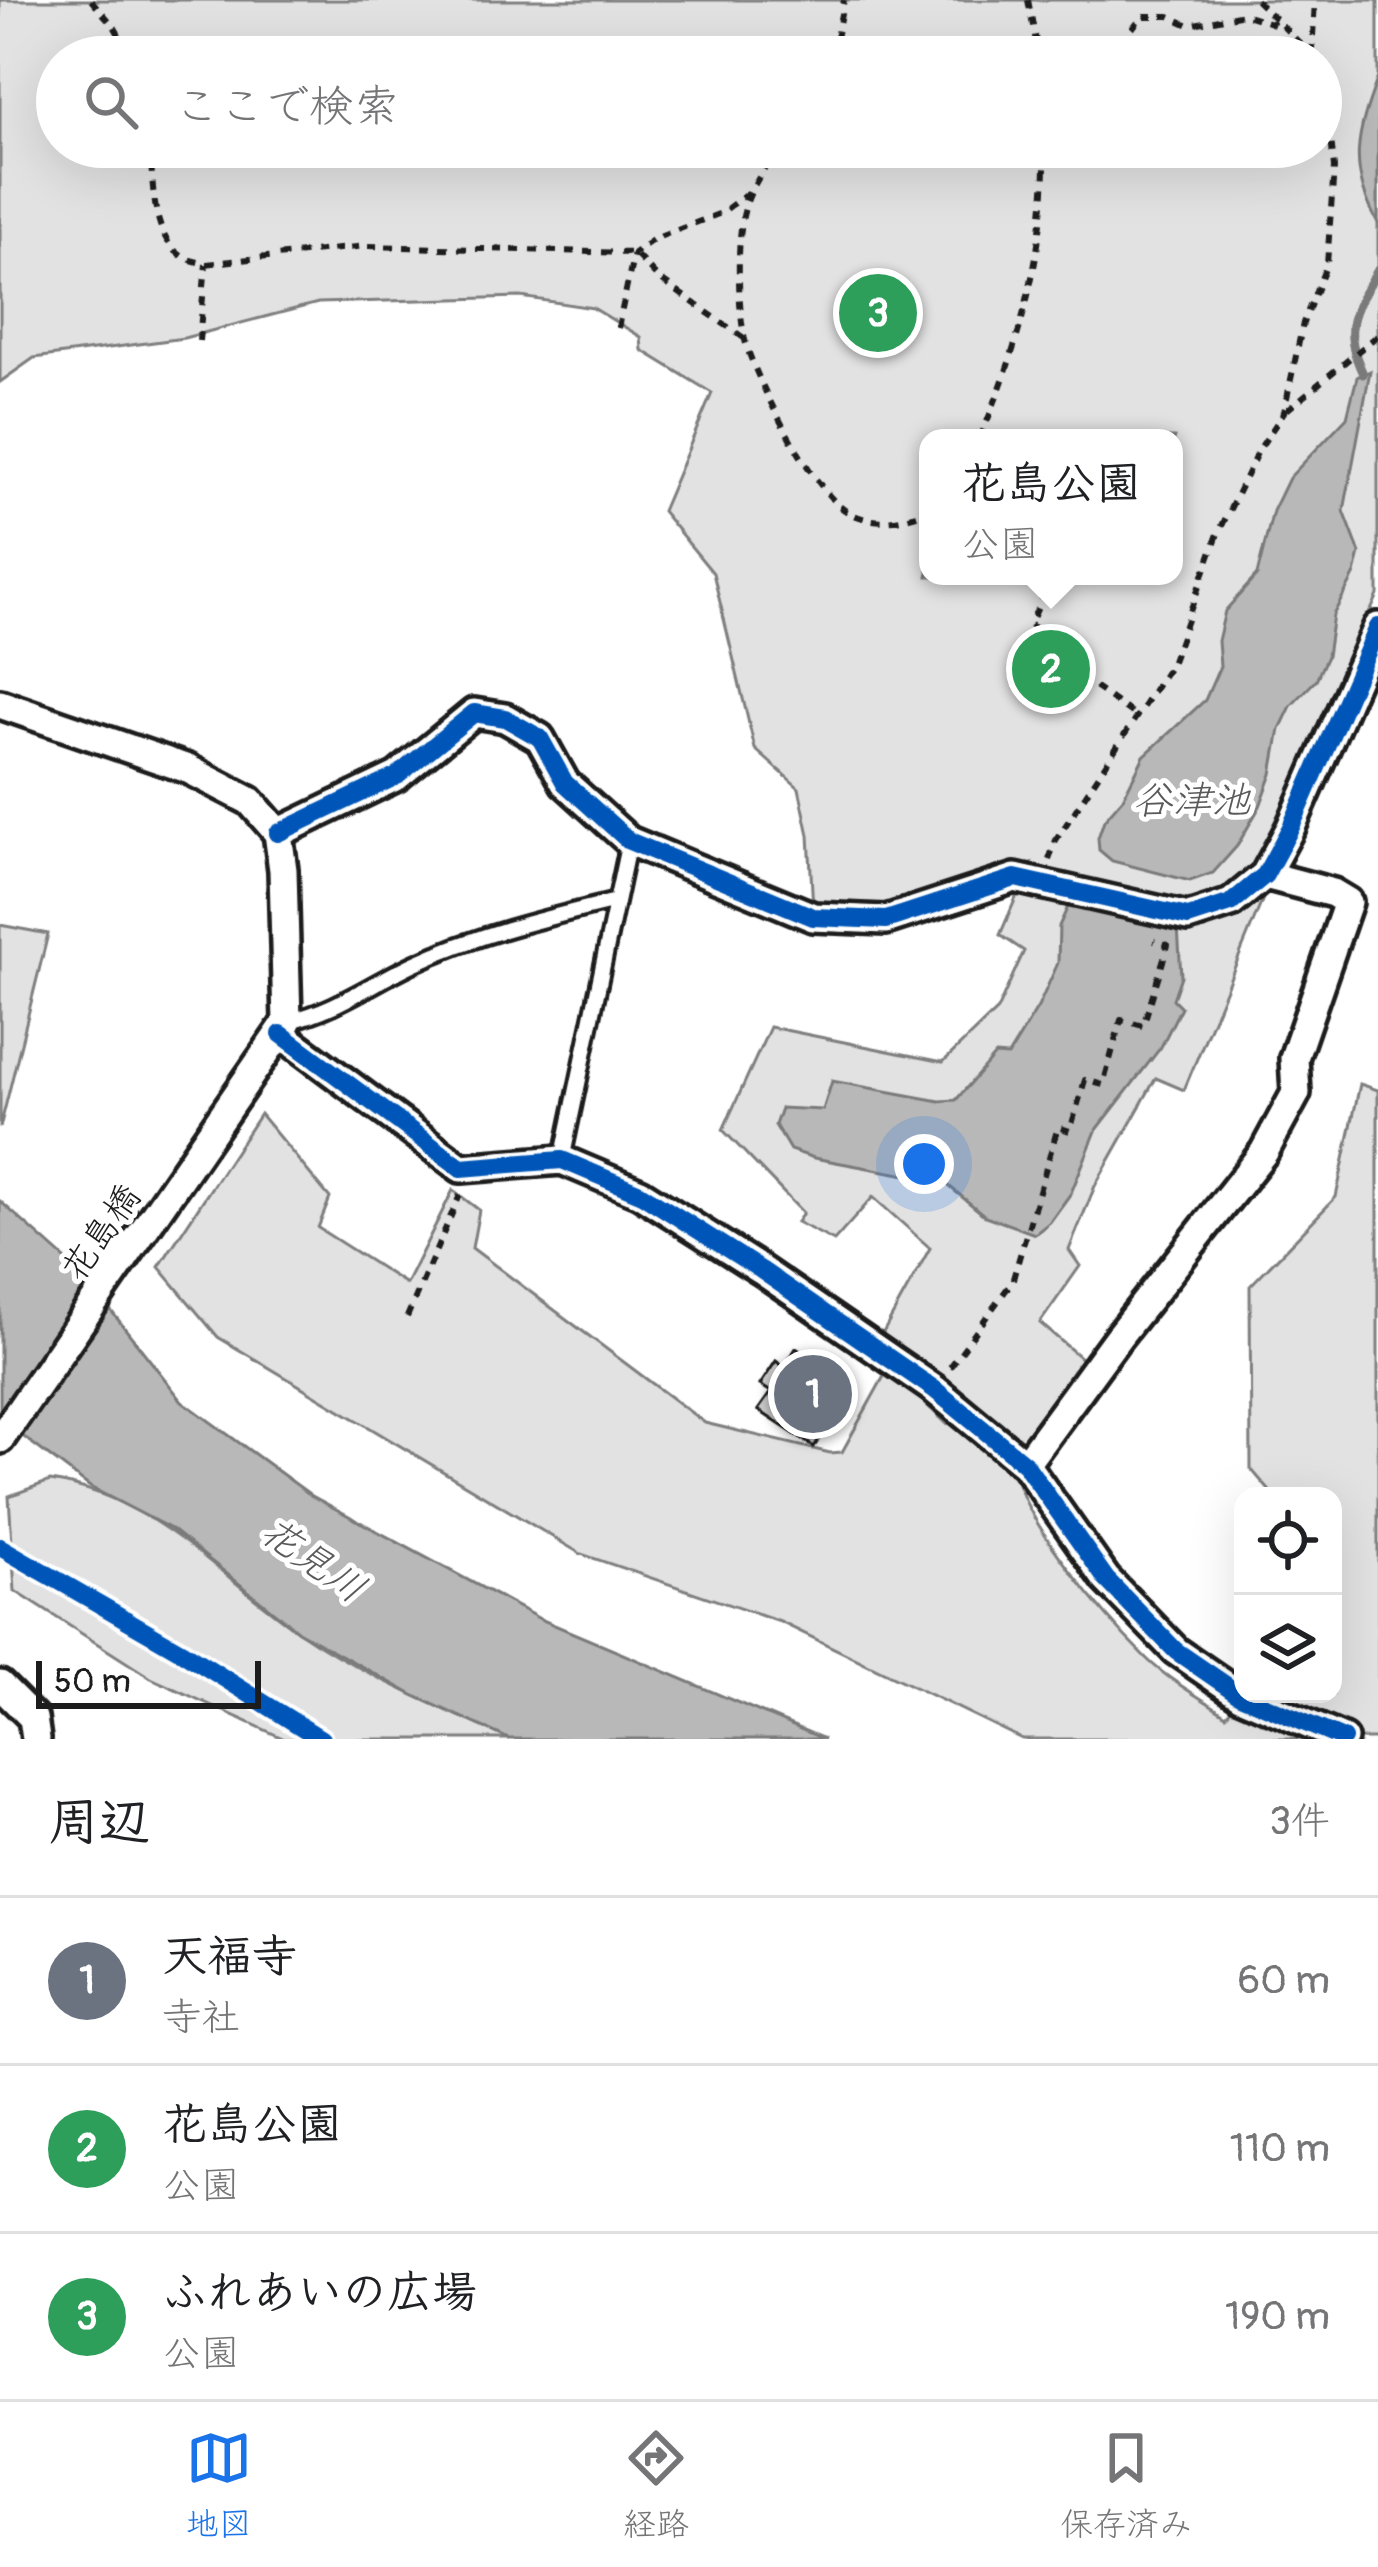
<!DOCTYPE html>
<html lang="ja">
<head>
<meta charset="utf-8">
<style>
  :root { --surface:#fff; --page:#f6f6f6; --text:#202124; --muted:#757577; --line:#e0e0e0; --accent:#1a73e8 }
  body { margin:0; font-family:Pangolin,"Klee One",sans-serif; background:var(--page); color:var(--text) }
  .controls { position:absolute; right:36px; bottom:36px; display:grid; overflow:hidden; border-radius:24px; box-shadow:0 12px 48px #0002 }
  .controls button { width:108px; height:108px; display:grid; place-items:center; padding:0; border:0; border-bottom:3px solid var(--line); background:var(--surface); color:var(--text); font:60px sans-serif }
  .scale { position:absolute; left:36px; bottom:30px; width:225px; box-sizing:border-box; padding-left:12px; border:6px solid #1c1c1c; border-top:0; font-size:33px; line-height:42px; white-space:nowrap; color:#1c1c1c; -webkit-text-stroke:9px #fff; paint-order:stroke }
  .you { position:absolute; left:924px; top:1164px; width:42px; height:42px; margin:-30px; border:9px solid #fff; border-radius:50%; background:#1a73e8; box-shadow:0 0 0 18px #1a73e833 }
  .badge { display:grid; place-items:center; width:78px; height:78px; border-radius:50%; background:var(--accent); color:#fff; font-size:39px; font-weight:700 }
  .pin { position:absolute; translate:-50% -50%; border:6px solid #fff; box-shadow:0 3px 12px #0006 }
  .popup { position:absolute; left:919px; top:429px; width:264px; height:156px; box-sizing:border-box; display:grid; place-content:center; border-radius:24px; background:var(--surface); filter:drop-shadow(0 3px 9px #0005); font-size:39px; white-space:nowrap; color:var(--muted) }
  .popup b { font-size:45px; color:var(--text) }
  .popup::after { content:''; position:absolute; left:50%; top:100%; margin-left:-24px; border:24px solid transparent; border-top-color:var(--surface) }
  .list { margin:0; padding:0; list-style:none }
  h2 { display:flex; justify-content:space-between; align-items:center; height:156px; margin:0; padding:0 48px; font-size:51px }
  h2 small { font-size:39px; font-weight:400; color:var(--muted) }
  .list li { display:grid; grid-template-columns:78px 1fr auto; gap:36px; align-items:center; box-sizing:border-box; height:168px; padding:0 48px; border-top:3px solid var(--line) }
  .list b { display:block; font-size:45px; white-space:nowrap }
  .list p { margin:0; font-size:39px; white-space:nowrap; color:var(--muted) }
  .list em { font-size:39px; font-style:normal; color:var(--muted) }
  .icon { flex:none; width:66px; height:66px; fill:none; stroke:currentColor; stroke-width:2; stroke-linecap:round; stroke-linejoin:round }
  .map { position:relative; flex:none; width:1378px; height:1739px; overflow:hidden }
  .search { position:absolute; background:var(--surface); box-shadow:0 12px 48px #0002; left:36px; right:36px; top:36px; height:132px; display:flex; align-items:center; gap:30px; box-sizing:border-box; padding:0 42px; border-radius:66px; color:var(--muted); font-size:45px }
  .sheet { height:660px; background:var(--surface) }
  nav { display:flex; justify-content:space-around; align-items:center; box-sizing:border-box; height:168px; border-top:3px solid var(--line); background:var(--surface); font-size:33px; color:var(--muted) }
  nav a { display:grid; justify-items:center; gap:6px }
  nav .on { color:var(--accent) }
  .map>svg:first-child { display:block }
</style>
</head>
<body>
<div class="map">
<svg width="1378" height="1739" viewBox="0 0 1378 1739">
  <rect width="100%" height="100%" fill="#fff"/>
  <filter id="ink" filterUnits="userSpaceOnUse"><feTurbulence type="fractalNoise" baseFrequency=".00833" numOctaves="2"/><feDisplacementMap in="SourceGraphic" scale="24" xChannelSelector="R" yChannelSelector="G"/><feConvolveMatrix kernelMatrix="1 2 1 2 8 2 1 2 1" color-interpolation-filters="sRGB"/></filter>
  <g filter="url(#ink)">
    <!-- green -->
    <path fill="#e2e2e2" stroke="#7f7f7f" stroke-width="3" fill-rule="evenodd" d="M0,0H1378V595L1261,852L1264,896L1184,1090L1156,1078L1095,1186L1069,1250L1080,1266L1040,1323L1089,1365L1015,1473C1026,1524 1105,1617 1143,1655C1166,1679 1199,1696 1226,1715L1244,1694H1333V1496H1274L1251,1469L1250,1286L1336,1197L1360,1084L1378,1090V1739H1022L780,1622L581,1554L218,1337L159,1267L260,1114L330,1198L318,1228L406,1284L453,1190L479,1210L472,1248L705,1423L830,1453L842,1452L888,1369L947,1424L960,1397L880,1338L930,1248L873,1197L834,1241L797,1222L803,1213L723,1130L770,1027L943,1062L997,1010L1024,951L1000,935L1031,863L885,911L813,909L809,835L799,788L755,749L713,573L662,511L712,393L642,350L641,337L593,308L521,297L318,303L184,338L34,358L0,382ZM57,57H1321V147H57ZM928,438H1174V576H928Z
      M0,925L48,934L0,1128Z
      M50,1481C154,1496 215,1573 297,1630C362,1675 438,1706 509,1739H285L151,1678L15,1591L9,1496Z"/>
    <!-- water -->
    <path fill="#b8b8b8" stroke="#7a7a7a" stroke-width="3" d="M1378,77V223C1347,167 1357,133 1378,77Z
      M1370,371L1344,511L1360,553L1355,574L1333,615L1327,656L1316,680L1291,706L1280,729L1272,774L1260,806L1237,846L1213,873L1190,881L1112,861L1099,850L1098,838L1104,820L1123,798L1144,756L1205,700L1220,666L1218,641L1225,611L1257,575L1273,511L1289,478L1347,417L1357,377Z
      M1072,898L1178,927L1181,976L1173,999L1181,1007L1161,1047L1096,1131L1071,1193L1050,1222L1035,1234L985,1216L944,1182L814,1158L790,1150L775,1125L781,1108L823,1110L832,1081L940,1101L956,1100L995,1055L1008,1056L1038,1007L1058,963L1059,926Z
      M0,1201L83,1275L182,1401L312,1496L540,1619L824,1739H509L413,1695L298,1631L171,1529L90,1487L0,1419Z"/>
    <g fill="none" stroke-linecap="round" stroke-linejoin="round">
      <!-- stream -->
      <path stroke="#7a7a7a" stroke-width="9" d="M1363,374C1342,328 1352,313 1378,270"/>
    </g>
    <!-- building -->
    <path fill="#cecece" stroke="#1c1c1c" stroke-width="3" d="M796,1348L854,1387L814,1447L758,1410L771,1392L760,1385L776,1361L784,1367Z"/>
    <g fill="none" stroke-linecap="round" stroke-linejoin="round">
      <defs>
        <path id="service" d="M287,1022C338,1009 367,986 413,964C478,934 546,918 616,901
          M562,1160L629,841"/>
        <path id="minor" d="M0,704L188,769L250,801L278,833L283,870L287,1022L0,1439
          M278,833L397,776L474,713L505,718L540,738L565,783L629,841L813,917L886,920L1015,878L1188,917L1231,903L1265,875L1291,827L1378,627
          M281,1034L461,1168L562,1160L640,1193L761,1270L934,1389L1025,1464L1106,1579L1176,1651L1240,1695L1343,1739
          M1025,1464L1118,1337L1264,1152L1296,1093L1294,1058L1348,902L1333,893L1265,875
          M0,1685L33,1718L36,1739"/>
      </defs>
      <!-- service casing -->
      <use href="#service" stroke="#1c1c1c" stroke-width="22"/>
      <!-- minor casing -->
      <use href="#minor" stroke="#1c1c1c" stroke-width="36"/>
      <!-- path -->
      <path stroke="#1c1c1c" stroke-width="6" stroke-dasharray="9 9" stroke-linecap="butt" d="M91,0L114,26L132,57
        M1028,0L1039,57
        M1256,0L1312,55
        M1312,54L1315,0
        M832,57L844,0
        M1110,57L1142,16H1169L1189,25L1244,14L1283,27
        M150,147C153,178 151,232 178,253C185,260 196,261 206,264L365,246L634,253L658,278L744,338
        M779,147C766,166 749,189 744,212C736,242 738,310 745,340C754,378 815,495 848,512C873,526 903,521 928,511
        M618,328L634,253L654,239L721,213L752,190
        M199,341L206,264
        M1287,410L1378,335
        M980,438C1019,349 1047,245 1045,147
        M1053,576L1030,624L1080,677L1136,716
        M1049,860L1056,840L1171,664L1218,534L1258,451L1284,412L1303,323L1327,264L1334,168L1326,87L1321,75
        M407,1317L460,1195
        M950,1367L1012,1282L1058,1127L1070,1131L1085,1080L1103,1085L1121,1020L1143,1026L1168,945L1154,941"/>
      <!-- service -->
      <use href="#service" stroke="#fff" stroke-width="14"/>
      <!-- minor -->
      <use href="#minor" stroke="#fff" stroke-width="27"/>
      <defs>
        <path id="cycleway" d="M278,833L397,776L474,713L505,718L540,738L565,783L629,841L813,917L886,920L1015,878L1188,917L1231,903L1265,875L1291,827L1378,627
          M281,1034L461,1168L562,1160L640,1193L761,1270L934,1389L1025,1464L1106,1579L1176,1651L1240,1695L1343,1739
          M0,1547L179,1650L321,1739"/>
      </defs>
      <!-- cycleway casing -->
      <use href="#cycleway" stroke="#fff" stroke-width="26"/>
      <!-- cycleway -->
      <use href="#cycleway" stroke="#0057b8" stroke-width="18"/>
    </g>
  </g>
  <g text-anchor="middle" stroke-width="10" stroke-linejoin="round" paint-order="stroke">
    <!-- street labels -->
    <g font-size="36" fill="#1c1c1c" stroke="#fff">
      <text transform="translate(100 1232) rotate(-55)" y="13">花島橋</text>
    </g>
    <!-- water labels -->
    <g font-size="39" font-style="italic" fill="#5a5a5a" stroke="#fff">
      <text x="1192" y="813">谷津池</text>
      <text transform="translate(314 1559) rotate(35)" y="14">花見川</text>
    </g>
  </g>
</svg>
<div class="controls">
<button><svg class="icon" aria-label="locate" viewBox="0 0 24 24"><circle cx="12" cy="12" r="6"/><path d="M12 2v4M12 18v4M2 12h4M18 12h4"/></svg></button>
<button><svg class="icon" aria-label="layers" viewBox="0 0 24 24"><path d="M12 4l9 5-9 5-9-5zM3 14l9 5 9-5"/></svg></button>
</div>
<div class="scale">50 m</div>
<div class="you"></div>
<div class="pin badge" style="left:813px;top:1394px;background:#6b7280">1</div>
<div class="pin badge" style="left:1051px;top:669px;background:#2e9e5b">2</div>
<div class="popup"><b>花島公園</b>公園</div>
<div class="pin badge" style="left:878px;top:313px;background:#2e9e5b">3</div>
<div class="search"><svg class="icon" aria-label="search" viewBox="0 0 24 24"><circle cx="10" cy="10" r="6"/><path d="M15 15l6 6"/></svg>ここで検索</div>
</div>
<section class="sheet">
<h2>周辺<small>3件</small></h2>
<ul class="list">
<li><span class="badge" style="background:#6b7280">1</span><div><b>天福寺</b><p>寺社</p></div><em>60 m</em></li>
<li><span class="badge" style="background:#2e9e5b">2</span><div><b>花島公園</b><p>公園</p></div><em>110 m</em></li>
<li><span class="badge" style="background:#2e9e5b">3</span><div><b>ふれあいの広場</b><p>公園</p></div><em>190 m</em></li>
</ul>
</section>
<nav>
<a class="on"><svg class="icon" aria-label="map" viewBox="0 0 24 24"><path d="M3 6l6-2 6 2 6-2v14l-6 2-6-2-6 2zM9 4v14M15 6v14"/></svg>地図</a>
<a><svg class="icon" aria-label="directions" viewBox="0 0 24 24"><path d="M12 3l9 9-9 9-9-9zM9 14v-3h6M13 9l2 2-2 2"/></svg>経路</a>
<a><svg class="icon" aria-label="saved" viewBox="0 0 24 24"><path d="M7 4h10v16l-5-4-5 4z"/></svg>保存済み</a>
</nav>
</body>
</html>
